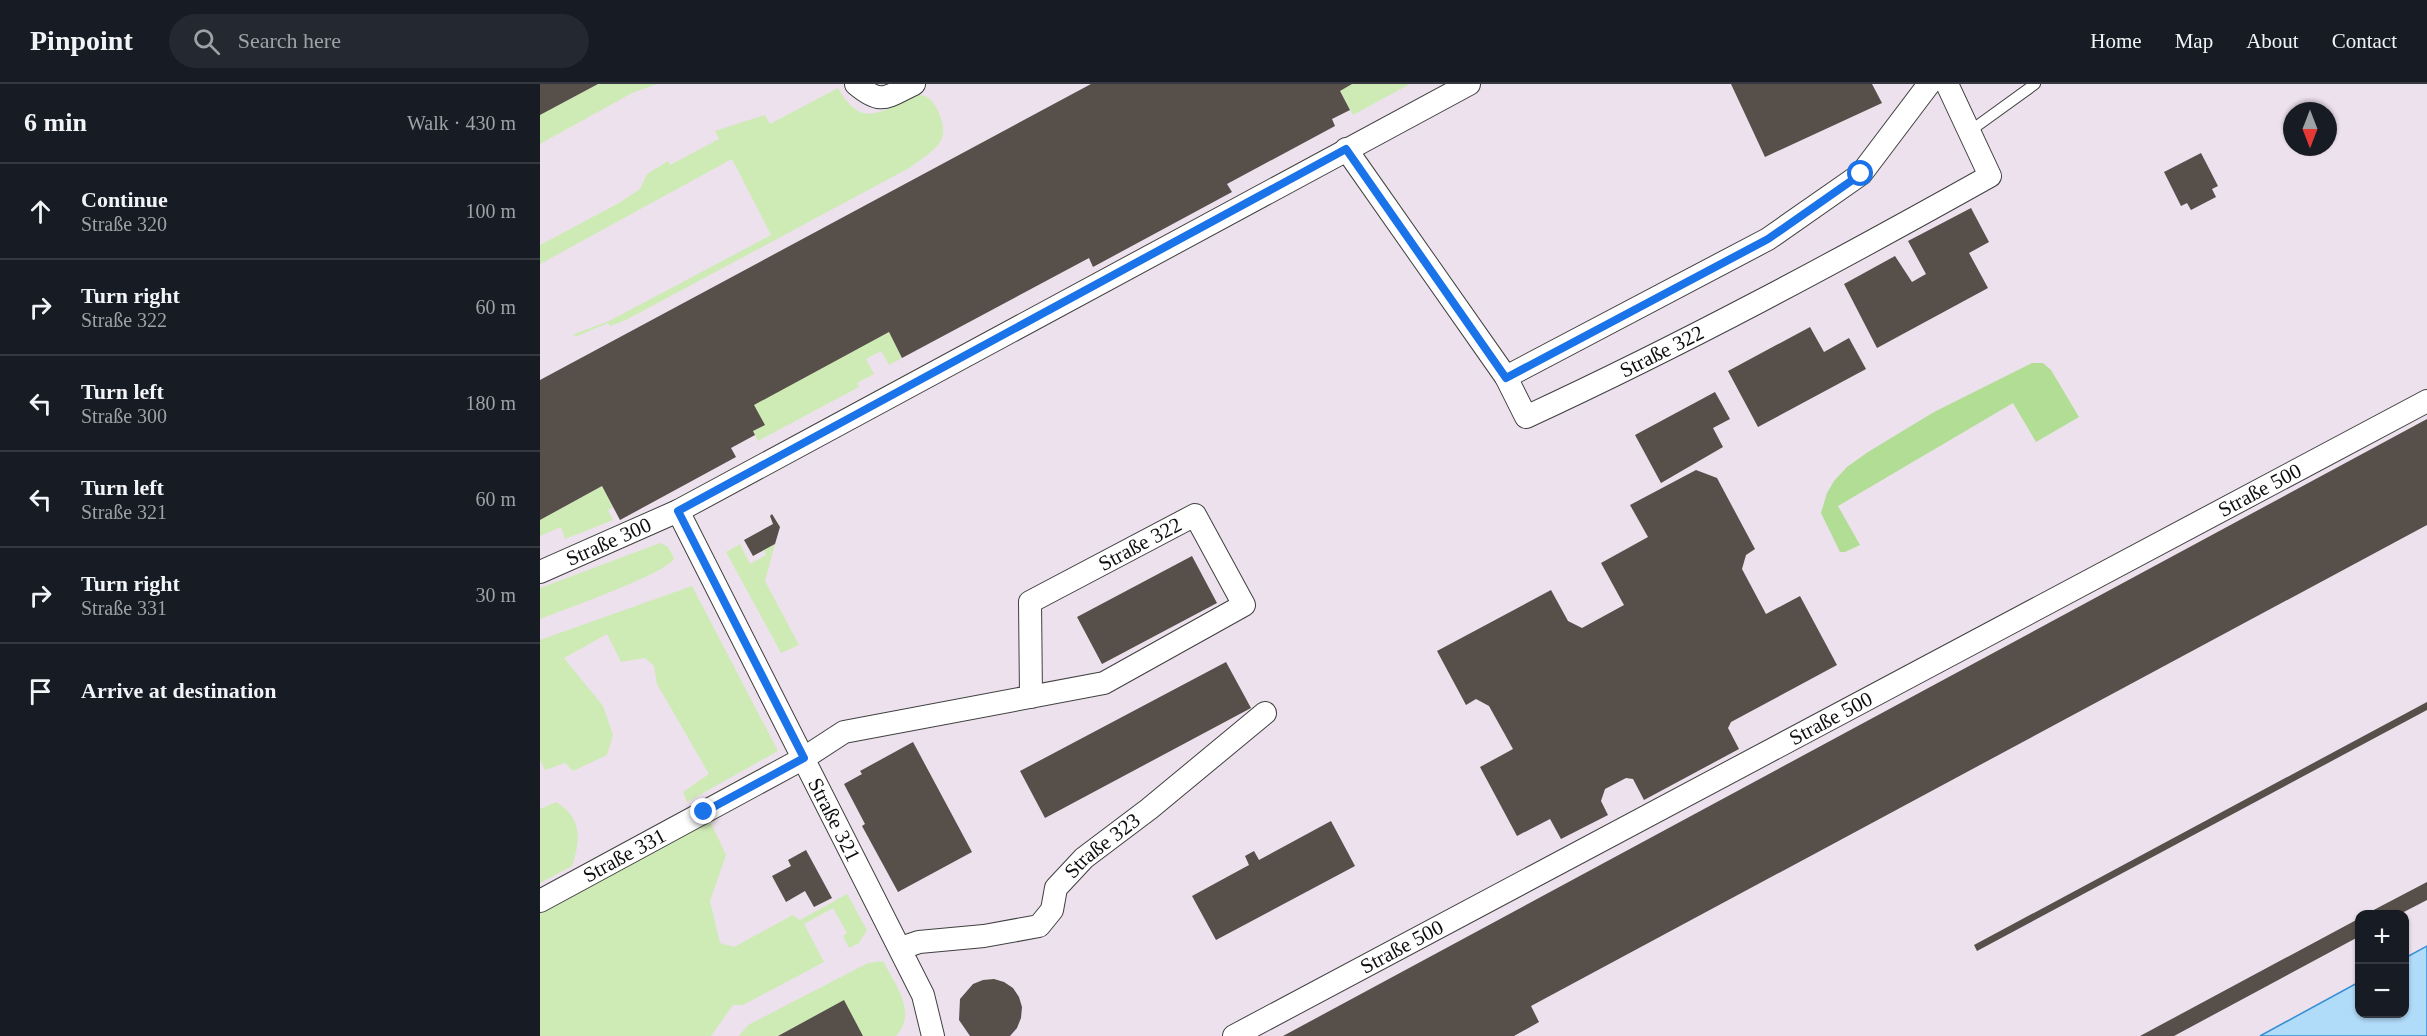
<!DOCTYPE html>
<html lang="en">
<head>
<meta charset="utf-8">
<style>
  :root { --surface:#171b24; --page:#242831; --text:#f1f3f6; --muted:#9ea1a6; --line:#363941 }
  body { margin:0; font-family:Georgia,serif; background:var(--page); color:var(--text) }
  .controls { position:absolute; right:18px; bottom:18px; display:grid; overflow:hidden; border-radius:12px; box-shadow:0 2px 4px #0004 }
  .controls button { width:54px; height:54px; display:grid; place-items:center; padding:0; border:0; border-bottom:2px solid var(--line); background:var(--surface); color:var(--text); font:30px sans-serif }
  .compass { position:absolute; left:1743px; top:18px; width:54px; height:54px; border-radius:50%; background:var(--surface); box-shadow:0 2px 4px #0004; rotate:180deg }
  .stop { position:absolute; width:18px; height:18px; margin:-14px; border:4px solid #1a73e8; border-radius:50%; background:#fff }
  .stop.end { background:#1a73e8; border-color:#fff; box-shadow:0 2px 6px #0008 }
  .list { margin:0; padding:0; list-style:none }
  h2 { display:flex; justify-content:space-between; align-items:center; height:78px; margin:0; padding:0 24px; font-size:26px }
  h2 small { font-size:20px; font-weight:400; color:var(--muted) }
  .list li { display:grid; grid-template-columns:39px 1fr auto; gap:18px; align-items:center; box-sizing:border-box; height:96px; padding:0 24px; border-top:2px solid var(--line) }
  .list b { display:block; font-size:22px; white-space:nowrap }
  .list p { margin:0; font-size:20px; white-space:nowrap; color:var(--muted) }
  .list em { font-size:20px; font-style:normal; color:var(--muted) }
  .icon { flex:none; width:33px; height:33px; fill:none; stroke:currentColor; stroke-width:2; stroke-linecap:round; stroke-linejoin:round }
  .map { position:relative; flex:none; width:1887px; height:952px; overflow:hidden }
  header { display:flex; align-items:center; gap:36px; box-sizing:border-box; height:84px; padding:0 30px; background:var(--surface); border-bottom:2px solid var(--line) }
  header strong { font-size:28px }
  nav { display:flex; gap:33px; margin-inline-start:auto; font-size:21px }
  .search { width:420px; height:54px; background:var(--page); display:flex; align-items:center; gap:15px; box-sizing:border-box; padding:0 21px; border-radius:33px; color:var(--muted); font-size:22px }
  main { display:flex }
  aside { flex:1; background:var(--surface) }
  .map>svg:first-child { display:block }
</style>
</head>
<body>
<header>
<strong>Pinpoint</strong>
<div class="search"><svg class="icon" aria-label="search" viewBox="0 0 24 24"><circle cx="10" cy="10" r="6"/><path d="M15 15l6 6"/></svg>Search here</div>
<nav><a>Home</a><a>Map</a><a>About</a><a>Contact</a></nav>
</header>
<main>
<aside>
<h2>6 min<small>Walk · 430 m</small></h2>
<ul class="list">
<li><svg class="icon" aria-label="ahead" viewBox="0 0 24 24"><path d="M12 20V5M6 11l6-6 6 6"/></svg><div><b>Continue</b><p>Straße 320</p></div><em>100 m</em></li>
<li><svg class="icon" aria-label="right" viewBox="0 0 24 24"><path d="M7 20v-9h11M14 6l5 5-5 5"/></svg><div><b>Turn right</b><p>Straße 322</p></div><em>60 m</em></li>
<li><svg class="icon" aria-label="left" viewBox="0 0 24 24"><path d="M17 20v-9H6M10 6l-5 5 5 5"/></svg><div><b>Turn left</b><p>Straße 300</p></div><em>180 m</em></li>
<li><svg class="icon" aria-label="left" viewBox="0 0 24 24"><path d="M17 20v-9H6M10 6l-5 5 5 5"/></svg><div><b>Turn left</b><p>Straße 321</p></div><em>60 m</em></li>
<li><svg class="icon" aria-label="right" viewBox="0 0 24 24"><path d="M7 20v-9h11M14 6l5 5-5 5"/></svg><div><b>Turn right</b><p>Straße 331</p></div><em>30 m</em></li>
<li><svg class="icon" aria-label="arrive" viewBox="0 0 24 24"><path d="M6 21V4h12l-3 4 3 4H6"/></svg><div><b>Arrive at destination</b></div></li>
</ul>
</aside>
<div class="map">
<svg width="1887" height="952" viewBox="0 0 1887 952">
  <rect width="100%" height="100%" fill="#fffcee"/>
  <!-- industrial -->
  <path fill="#ece1ed" fill-rule="evenodd" d="M0,0H1887V862L1865,874L1864,830H1820L1819,898L1720,952H0ZM1752,27H1788V63H1752Z"/>
  <!-- green -->
  <path fill="#cfebb5" d="M58,0H117L92,9L0,60V31Z
    M812,0H870L813,31L800,7Z
    M298,4C317,37 331,34 362,18C367,15 373,12 379,11C388,11 393,17 397,25C413,58 396,64 371,83L86,236L70,242L68,239L35,253L34,250L69,237L231,151L192,75L0,180V161L79,119L100,105L107,90L128,77L130,81L179,55L175,47L225,31L230,40Z
    M349,248L362,274L349,281L341,267L326,275L334,290L317,299L319,303L218,357L213,347L224,341L213,320Z
    M62,402L73,423L68,426L73,436L25,455L21,443L0,452V436Z
    M120,459L128,463L134,474C131,488 20,527 0,535V504Z
    M200,460L210,480L226,471L224,466L235,460L225,497L259,561L241,569L186,468Z
    M152,502L238,667L147,718L143,708L169,690L117,600L114,582L105,574L81,578L67,550L24,574L63,622L73,651L67,671L33,687L25,679L5,686L0,676V556Z
    M16,718C42,733 41,756 32,782L0,799V725Z
    M170,737L186,771L170,817L180,859L194,863L253,831L260,836L307,810L327,846L319,859L309,864L303,852L307,849L293,824L264,840L284,878L203,921H193L171,952H0V830Z
    M343,877C355,900 378,929 356,952H323L304,917L238,952H199L208,941L328,879Z"/>
  <!-- forest -->
  <path fill="#b2dd94" d="M1492,279H1503L1511,286L1539,333L1496,358L1473,319L1298,422L1320,461L1305,468H1300L1281,429L1287,409L1294,397L1307,383L1328,368L1394,328Z"/>
  <!-- water -->
  <path fill="#b0dbf9" stroke="#338dd4" stroke-width="1.5" d="M1887,862V952H1720L1819,898L1820,930H1864L1865,874Z"/>
  <!-- building -->
  <path fill="#574f49" d="M0,0H58L0,31Z
    M551,0H812L800,7L810,26L792,35L795,42L687,100L692,108L553,183L549,174L362,274L349,248L214,321L225,341L213,347L215,351L191,364L196,373L80,436L62,402L0,436V296Z
    M1191,0H1332L1342,19L1225,73Z
    M1661,69L1678,102L1672,105L1676,113L1651,126L1647,119L1641,122L1624,88Z
    M1431,124L1449,158L1429,169L1448,204L1337,264L1304,200L1355,172L1372,198L1386,190L1368,157Z
    M1270,243L1284,268L1309,254L1326,285L1218,343L1188,287Z
    M1175,308L1190,335L1173,344L1183,363L1121,399L1095,351Z
    M1887,335V441L991,922L999,938L974,952H743Z
    M1156,386L1177,394L1215,465L1206,471L1202,485L1226,530L1260,512L1297,581L1191,638L1188,644L1199,665L1104,716L1093,695L1086,694L1065,705L1061,717L1068,731L1021,755L1010,735L977,752L940,683L973,665L949,622L936,615L926,621L897,567L1011,506L1028,537L1042,544L1084,521L1061,479L1108,453L1090,421Z
    M232,430L240,443L235,460L213,472L204,456L233,440L230,432Z
    M652,472L677,519L562,580L537,533Z
    M686,578L711,624L505,734L480,687Z
    M1887,618V626L1437,867L1434,861Z
    M373,658L432,768L358,808L322,742L325,740L304,700L322,690L320,687Z
    M791,737L815,782L676,856L652,812L709,781L705,772L714,767L719,776Z
    M266,766L292,814L274,823L265,807L246,818L232,792L251,782L248,776Z
    M1887,798V816L1860,830H1826Z
    M1820,834V852L1634,952H1600Z
    M454,895L464,898L473,904L479,913L482,923L481,934L477,944L470,952H430L419,936L420,915L433,900L443,896Z
    M304,916L323,952H238Z"/>
  <g fill="none" stroke-linecap="round" stroke-linejoin="round">
    <defs>
      <path id="service" d="M1430,47L1495,0"/>
      <g id="minor">
        <path d="M316,0C342,22 346,13 374,0"/>
        <path id="s1" d="M806,65L966,293L986,333C1144,260 1298,177 1450,92L1407,0"/>
        <path d="M966,293L1228,155L1321,90L1389,0"/>
        <path id="s2" d="M138,427L383,911L393,952"/>
        <path id="s3" d="M0,488L138,427L929,0"/>
        <path id="s4" d="M0,817L264,674L304,648L564,599L704,521L655,431L490,518L491,613"/>
        <path id="s5" d="M361,864L379,858L444,852L499,842L512,826L516,804L544,774L609,725L725,629"/>
        <path id="s6" d="M694,952L1887,317"/>
      </g>
    </defs>
    <!-- service casing -->
    <use href="#service" stroke="#404040" stroke-width="12"/>
    <!-- minor casing -->
    <use href="#minor" stroke="#404040" stroke-width="24"/>
    <!-- service -->
    <use href="#service" stroke="#fff" stroke-width="10"/>
    <!-- minor -->
    <use href="#minor" stroke="#fff" stroke-width="22"/>
  </g>
  <g fill="none" stroke-linecap="round" stroke-linejoin="round">
    <!-- route -->
    <path stroke="#1a73e8" stroke-width="8" d="M164,728L264,674L138,427L806,65L966,294L1228,155L1321,90"/>
  </g>
  <g text-anchor="middle" stroke-width="6" stroke-linejoin="round" paint-order="stroke">
    <!-- street labels -->
    <g font-size="21" fill="#0d0d0d" stroke="#fff">
      <text dy="7" stroke="none"><textPath href="#s1" startOffset="474">Straße 322</textPath></text>
      <text dy="7" stroke="none"><textPath href="#s6" startOffset="1162">Straße 500</textPath></text>
      <text dy="7" stroke="none"><textPath href="#s3" startOffset="75">Straße 300</textPath></text>
      <text transform="translate(600 460) rotate(-28)" y="7">Straße 322</text>
      <text dy="7" stroke="none"><textPath href="#s6" startOffset="676">Straße 500</textPath></text>
      <text dy="7" stroke="none"><textPath href="#s2" startOffset="346">Straße 321</textPath></text>
      <text dy="7" stroke="none"><textPath href="#s5" startOffset="246">Straße 323</textPath></text>
      <text dy="7" stroke="none"><textPath href="#s4" startOffset="96">Straße 331</textPath></text>
      <text dy="7" stroke="none"><textPath href="#s6" startOffset="190">Straße 500</textPath></text>
    </g>
  </g>
</svg>
<div class="controls">
<button>+</button>
<button>−</button>
</div>
<svg class="compass" viewBox="-18 -18 36 36"><path d="M0-13l5 13h-10z" fill="#e53935"/><path d="M0 13l5-13h-10z" fill="#9ea1a6"/></svg>
<div class="stop" style="left:1321px;top:90px"></div>
<div class="stop end" style="left:164px;top:728px"></div>
</div>
</main>
</body>
</html>
